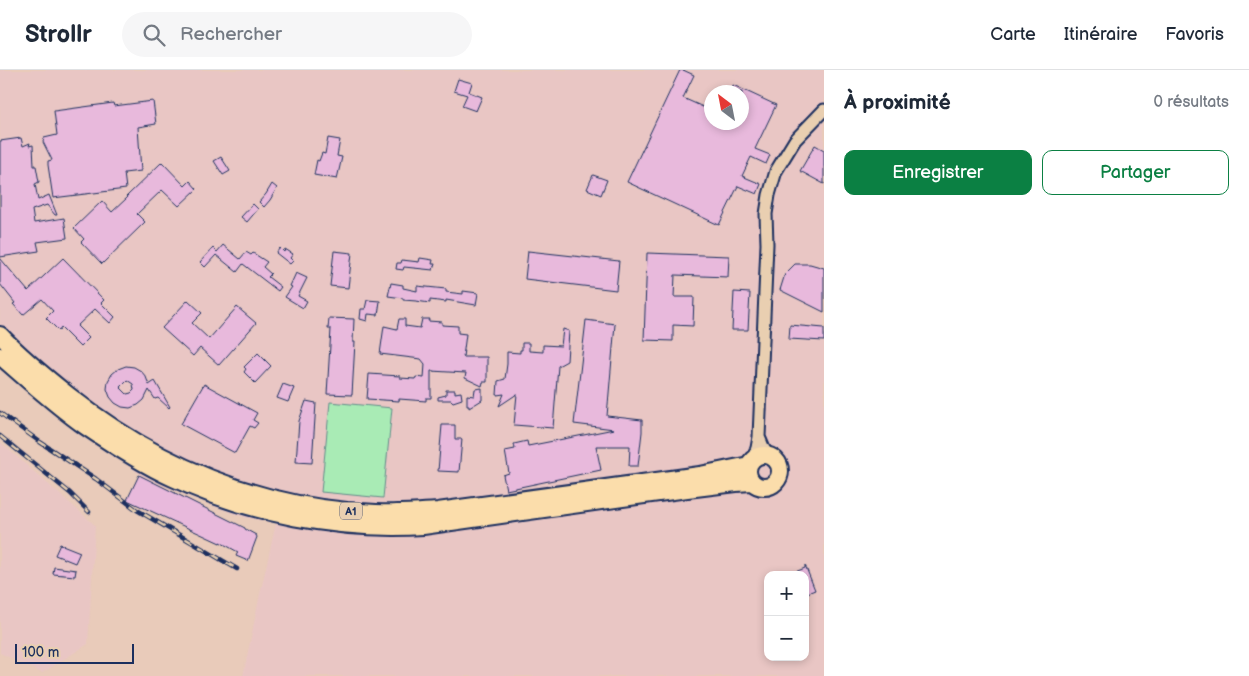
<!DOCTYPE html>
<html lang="fr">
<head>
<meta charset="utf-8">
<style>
  :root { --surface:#fff; --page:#f6f6f7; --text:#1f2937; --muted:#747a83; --line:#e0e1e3; --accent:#0b8043 }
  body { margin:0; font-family:"Balsamiq Sans",sans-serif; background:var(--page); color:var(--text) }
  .controls { position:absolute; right:15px; bottom:15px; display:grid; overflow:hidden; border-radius:10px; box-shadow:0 2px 8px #0003 }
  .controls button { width:45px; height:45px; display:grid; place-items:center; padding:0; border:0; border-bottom:1px solid var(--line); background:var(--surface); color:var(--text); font:25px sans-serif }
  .compass { position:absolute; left:704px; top:15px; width:45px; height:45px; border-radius:50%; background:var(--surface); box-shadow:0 2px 8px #0003; rotate:328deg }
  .scale { position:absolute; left:15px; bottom:12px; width:119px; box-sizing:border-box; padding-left:5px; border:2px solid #1b2f5e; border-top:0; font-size:14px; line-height:18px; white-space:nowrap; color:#1b2f5e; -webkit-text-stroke:4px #e9cfb1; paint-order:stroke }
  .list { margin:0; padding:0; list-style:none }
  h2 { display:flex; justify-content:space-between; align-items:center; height:65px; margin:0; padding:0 20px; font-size:21px }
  h2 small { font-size:16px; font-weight:400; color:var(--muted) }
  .actions { display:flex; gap:10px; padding:15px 20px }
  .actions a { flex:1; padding:11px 0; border:1px solid var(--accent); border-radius:10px; text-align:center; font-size:18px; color:var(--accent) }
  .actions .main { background:var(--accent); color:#fff }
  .icon { flex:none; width:28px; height:28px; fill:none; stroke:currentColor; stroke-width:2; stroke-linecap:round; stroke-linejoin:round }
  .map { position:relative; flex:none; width:824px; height:606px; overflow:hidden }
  header { display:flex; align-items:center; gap:30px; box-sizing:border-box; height:70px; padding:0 25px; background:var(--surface); border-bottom:1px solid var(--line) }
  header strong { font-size:24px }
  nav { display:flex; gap:28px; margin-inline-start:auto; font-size:18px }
  .search { width:350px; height:45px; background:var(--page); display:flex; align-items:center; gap:12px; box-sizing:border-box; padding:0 18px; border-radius:28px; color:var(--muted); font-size:19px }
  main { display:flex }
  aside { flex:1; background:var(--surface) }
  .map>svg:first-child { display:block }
</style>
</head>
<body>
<header>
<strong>Strollr</strong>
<div class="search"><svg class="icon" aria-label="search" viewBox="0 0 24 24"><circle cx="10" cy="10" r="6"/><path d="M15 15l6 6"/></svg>Rechercher</div>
<nav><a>Carte</a><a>Itinéraire</a><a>Favoris</a></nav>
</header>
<main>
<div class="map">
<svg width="824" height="606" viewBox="0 0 824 606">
  <rect width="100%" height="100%" fill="#e9cbba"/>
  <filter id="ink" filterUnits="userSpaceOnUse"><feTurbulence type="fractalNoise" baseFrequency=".02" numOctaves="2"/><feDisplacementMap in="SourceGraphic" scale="10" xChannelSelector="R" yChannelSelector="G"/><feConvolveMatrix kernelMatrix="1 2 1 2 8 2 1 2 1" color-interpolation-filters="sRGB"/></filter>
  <g filter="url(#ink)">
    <!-- built -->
    <path fill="#e9c6c4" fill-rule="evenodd" d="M0,0H824V606H243L260,524L276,453L247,448L234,444L147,409L61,347L0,293ZM712,22H742V52H712ZM768,505H805V587H768Z
      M0,372L95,455L88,574L42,603L0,583Z"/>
    <!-- green -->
    <path fill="#a9ebb5" stroke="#628d8a" d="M330,332L392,338L383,428L321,422Z"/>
    <!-- building -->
    <path fill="#e8b9dc" stroke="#1b2f5e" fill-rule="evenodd" d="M680,0H683L694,5L683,28L712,41V52H742V22H730L733,15L776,35L755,79L770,85L766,94L751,87L742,106L761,114L757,124L738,116L719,155L627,112Z
      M458,9L472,13L469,22L482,27L476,41L462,36L467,25L454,21Z
      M153,31L156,54L138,57L141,101L124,103L126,119L53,128L48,95V91L52,90L43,72L44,68L57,65L54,41L113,33L114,36Z
      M21,68L23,76L30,73L29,76L33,75L34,96H36L39,112L35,114L38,130L49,125L57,145H55L47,135L32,140L34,153L64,148L67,168L37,172L39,181L0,187V71Z
      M328,68L340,70L337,86L342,87L337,109L314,105L317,90L319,91L322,83L325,84Z
      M815,75L824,80V114L800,101Z
      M221,87L230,101L223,105L214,91Z
      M162,92L185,116L190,111L197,119L179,136L162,120L137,144L145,152L102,194L81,172L84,169L74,158L102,131L112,142L127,128L126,127Z
      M593,105L607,110L601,125L587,119Z
      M272,114L277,118L270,130L264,137L259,132L266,124Z
      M253,134L258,139L247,152L241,147Z
      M223,175L240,189L246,182L251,185L253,183L267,192L263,197L271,204L268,207L281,217L278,221L243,194L237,202L216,185L205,197L200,192L213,178L217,182Z
      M280,178L284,182L285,179L293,184L290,188L293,191L290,194L276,183Z
      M334,181L352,183L348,218L330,216Z
      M528,181L619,191L616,220L525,209Z
      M647,183L729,186L728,207L675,205L674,227H694L693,256L673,255V271L644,270Z
      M0,188L28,221L63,188L104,230L101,233L115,247L110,253L95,239L77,256L89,268L80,277L61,258L59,261L46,248L53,241L42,229L23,245L13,234L15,233L0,214Z
      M420,188L433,190L432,194H435L433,200L404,197L403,200L396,199L397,193H401L402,190L419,192Z
      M795,194H810L824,198V242L780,220L785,204Z
      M296,203L307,208L298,226L307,231L303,238L285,227L292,217L290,216Z
      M391,213L403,215V218L417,221V216L446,219V222L463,224V221L478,223L476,235L446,230V232L430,230V233L416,231L403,230V228L388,226Z
      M734,222L750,223L748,260H732Z
      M188,230L202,243L192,253L209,269L237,237L256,253L219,295L200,278L193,286L162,258Z
      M367,230L380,231L378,245L368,244L367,251L360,249L361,239H365Z
      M329,248L354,249L353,272H355L352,325L327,324L331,259H328Z
      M399,249H405V256L420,258L422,249H429L428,251L442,252V255L458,256V263L466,264L463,287H487V312H483L482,316L465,308L466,303L431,301V328H426V331L399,329V331L367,329L369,304L400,306V308L415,309L416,307L424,308L425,294L421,289L380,284L384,256L397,259Z
      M586,250L615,254L607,346L642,350V362L638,396H629L630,376H596L601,400L506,420L503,405L509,403L505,381L515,379L514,374L527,371L528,376L614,359L574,354Z
      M790,255L824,258V271L789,269Z
      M563,259L569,261L567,291L558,296L553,358L514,355L517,324L499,336L504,324L497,325L498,311L505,309L507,294V282L520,283V280H522V273H529V281L543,282V275L561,276Z
      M258,283L271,296L255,313L244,302L246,299L244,297Z
      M126,296L134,297L141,301L146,307L149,315L155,311L170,337L169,338L158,328L155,329L149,320L144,330L138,335L130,338L122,337L115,333L110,327L107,319L108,311L112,304L118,299ZM127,310L133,314L134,320L131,323L127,324L120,317Z
      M204,314L257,343L253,350L258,353L254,358L250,356L235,383L181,354Z
      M283,314L294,318L288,332L277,328Z
      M482,318V330L469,338V335H467V325L474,326L475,319Z
      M446,320H455V323L461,322L462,329L453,332L451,330H438V327L446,325Z
      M306,331L316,333L312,393L296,392L299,351Z
      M442,355H455V369H462L459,402L438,401Z
      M139,405L245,458V459L256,465L257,467L248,491L236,486L238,482L220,472V473L127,430Z
      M60,474L80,482L75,493L55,485Z
      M805,495L815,520L805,524V505L790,504L805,498Z
      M54,497L76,500L75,506L53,504Z"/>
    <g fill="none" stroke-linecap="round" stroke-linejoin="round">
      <defs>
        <path id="minor" d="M759,367L764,379L768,385
          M753,389L757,378L759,367L767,174L766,144L769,125L776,101L795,70L824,40"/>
        <path id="highway" d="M0,265C21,287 44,306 68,325C150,390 243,431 347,441C364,442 380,444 397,443C410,443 424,442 438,441L700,405L749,395
          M0,286C28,310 55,335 85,356C113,375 142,394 173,408C249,444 339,461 423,456L687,419L736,413L752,412
          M748 401a16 16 0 1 1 32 0a16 16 0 1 1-32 0Z"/>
      </defs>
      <!-- minor casing -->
      <use href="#minor" stroke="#1b2f5e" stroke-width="15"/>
      <!-- highway casing -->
      <use href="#highway" stroke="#1b2f5e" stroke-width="20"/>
      <!-- minor -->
      <use href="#minor" stroke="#e9cfb1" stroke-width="11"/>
      <!-- highway -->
      <use href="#highway" stroke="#fbddab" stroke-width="16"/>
      <defs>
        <path id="rail" d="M0,343L40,372L96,409L137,440L237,499
          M0,366L70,423L89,442"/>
      </defs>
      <!-- rail casing -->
      <use href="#rail" stroke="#1b2f5e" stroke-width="4.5"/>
      <!-- rail -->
      <use href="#rail" stroke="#e9cfb1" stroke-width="2.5" stroke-dasharray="8" stroke-linecap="butt"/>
    </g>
  </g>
  <g text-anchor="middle" stroke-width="4" stroke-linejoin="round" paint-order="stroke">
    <!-- shield labels -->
    <rect fill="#e9cfb1" stroke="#595f77" stroke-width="1" x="340" y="432.5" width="22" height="17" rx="4"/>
    <g font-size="11" font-weight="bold" fill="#1b2f5e">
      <text x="351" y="445">A1</text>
    </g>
  </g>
</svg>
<div class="controls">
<button>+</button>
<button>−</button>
</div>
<svg class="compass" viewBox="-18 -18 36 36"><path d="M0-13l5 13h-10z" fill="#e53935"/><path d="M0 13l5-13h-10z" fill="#747a83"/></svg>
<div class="scale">100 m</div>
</div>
<aside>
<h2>À proximité<small>0 résultats</small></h2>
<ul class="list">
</ul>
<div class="actions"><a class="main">Enregistrer</a><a>Partager</a></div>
</aside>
</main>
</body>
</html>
